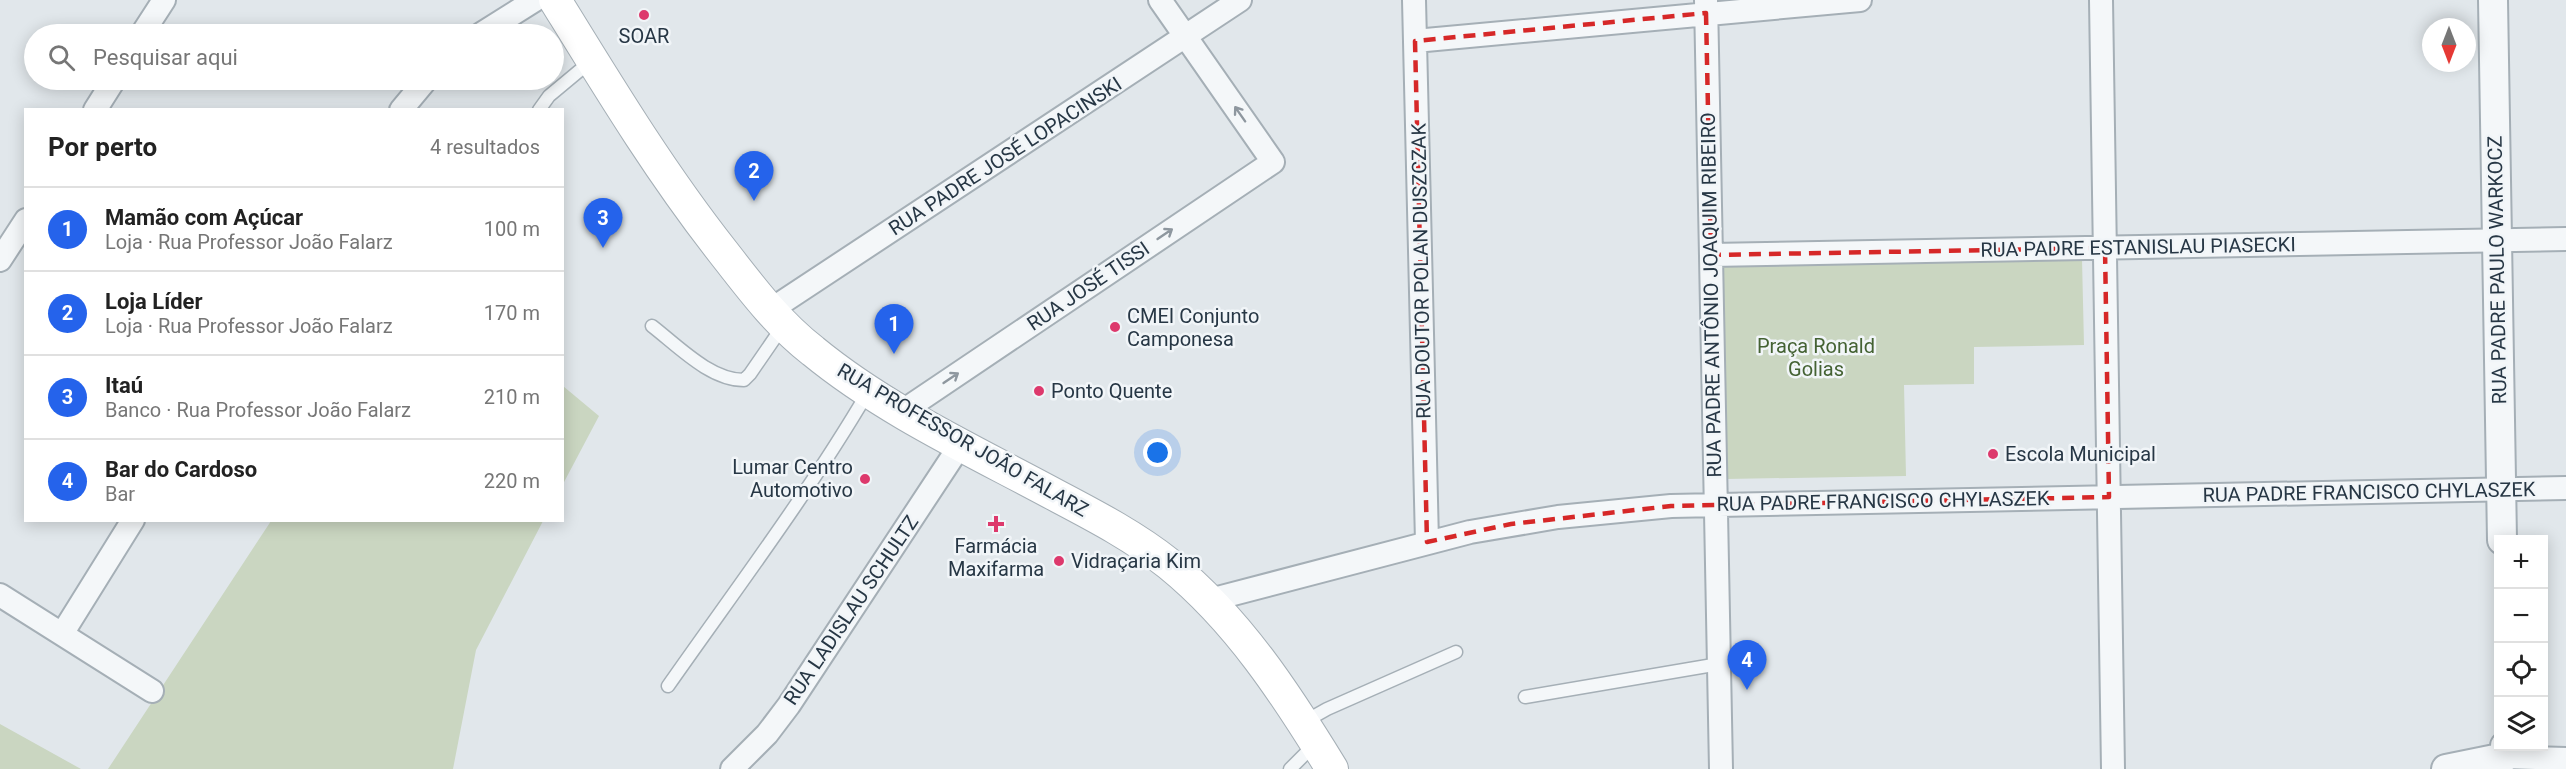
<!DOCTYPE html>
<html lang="pt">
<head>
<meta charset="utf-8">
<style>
  :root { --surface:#fff; --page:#f2f2f2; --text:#222; --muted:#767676; --line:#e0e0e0; --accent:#2563eb }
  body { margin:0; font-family:Roboto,sans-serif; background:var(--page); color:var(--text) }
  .controls { position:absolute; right:18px; bottom:18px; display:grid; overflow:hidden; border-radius:0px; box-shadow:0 3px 15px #0003 }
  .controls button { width:54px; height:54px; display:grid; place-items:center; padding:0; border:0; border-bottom:2px solid var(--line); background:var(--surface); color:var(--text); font:30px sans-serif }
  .compass { position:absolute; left:2422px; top:18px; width:54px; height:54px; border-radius:50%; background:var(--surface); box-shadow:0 3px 15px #0003; rotate:180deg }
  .you { position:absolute; left:1158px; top:453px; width:21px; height:21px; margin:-15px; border:4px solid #fff; border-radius:50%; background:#1a73e8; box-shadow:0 0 0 9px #1a73e833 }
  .badge { display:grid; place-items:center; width:39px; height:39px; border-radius:50%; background:var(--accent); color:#fff; font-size:20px; font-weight:700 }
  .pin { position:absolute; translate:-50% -50px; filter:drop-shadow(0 2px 3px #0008) }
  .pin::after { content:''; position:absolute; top:32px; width:21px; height:18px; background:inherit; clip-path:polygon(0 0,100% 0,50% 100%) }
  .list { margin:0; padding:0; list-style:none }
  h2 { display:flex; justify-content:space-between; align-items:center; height:78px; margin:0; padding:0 24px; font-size:26px }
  h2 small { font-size:20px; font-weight:400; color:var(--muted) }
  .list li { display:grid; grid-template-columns:39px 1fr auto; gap:18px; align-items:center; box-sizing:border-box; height:84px; padding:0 24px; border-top:2px solid var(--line) }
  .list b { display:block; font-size:22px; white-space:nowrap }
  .list p { margin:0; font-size:20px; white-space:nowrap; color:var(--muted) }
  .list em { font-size:20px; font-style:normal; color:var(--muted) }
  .icon { flex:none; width:33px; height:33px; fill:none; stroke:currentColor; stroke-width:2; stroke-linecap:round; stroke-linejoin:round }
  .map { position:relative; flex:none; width:2566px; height:769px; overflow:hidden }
  .search { position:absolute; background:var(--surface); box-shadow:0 3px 15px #0003; left:24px; top:24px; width:540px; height:66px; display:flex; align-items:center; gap:15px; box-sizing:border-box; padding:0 21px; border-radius:33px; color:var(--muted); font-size:22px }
  .panel { position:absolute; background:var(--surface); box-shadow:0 3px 15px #0003; left:24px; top:108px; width:540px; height:414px; border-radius:0px }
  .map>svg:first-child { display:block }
</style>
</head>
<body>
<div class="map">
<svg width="2566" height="769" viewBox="0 0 2566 769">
  <rect width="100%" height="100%" fill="#e1e7eb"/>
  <!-- green -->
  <path fill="#cad6c1" d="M2082,259L2084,345L1974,347V384L1904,385L1906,476L1726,479L1722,266Z
    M563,386L599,416L563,484Z
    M271,521H543L476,650L453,769H108Z
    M0,724L81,769H0Z"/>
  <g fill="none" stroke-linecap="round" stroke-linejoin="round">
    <defs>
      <path id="service" d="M539,110L549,96L591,61
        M652,326C678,346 710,380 744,380L750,374L783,326
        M668,686C736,589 808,494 868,392
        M1525,697L1719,664
        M1304,722L1327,709L1456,652
        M1290,769L1315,744"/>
      <path id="minor" d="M1414,0L1427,542
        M1706,0L1721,769
        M2101,0L2113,769
        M142,34L164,0
        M481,34L535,0
        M1415,41L1860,0
        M95,110L114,80
        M401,110L426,80
        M1711,255L2566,239
        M0,260L26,220
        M769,311L1240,0
        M903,411L1273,162L1160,0
        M0,595L152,691
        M1210,600L1470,532L1558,517L1671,506L2566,488
        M62,634L133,520
        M2505,757L2566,759
        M732,769L767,734L789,705L961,444"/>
      <path id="tertiary" d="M2493,0L2502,540
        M2446,769L2505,757V746"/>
      <path id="secondary" d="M555,0C608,86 660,172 723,252C751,288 777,323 813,351C886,411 976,452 1059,497C1097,517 1135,537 1169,564C1238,620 1286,694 1332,769"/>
    </defs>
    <!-- service casing -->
    <use href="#service" stroke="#a5afb6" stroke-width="15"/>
    <!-- minor casing -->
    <use href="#minor" stroke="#a5afb6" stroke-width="26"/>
    <!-- tertiary casing -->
    <use href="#tertiary" stroke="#a5afb6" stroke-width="32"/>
    <!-- secondary casing -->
    <use href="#secondary" stroke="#a5afb6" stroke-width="34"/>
    <!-- service -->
    <use href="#service" stroke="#f4f7f9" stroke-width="12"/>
    <!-- minor -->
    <use href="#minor" stroke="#f4f7f9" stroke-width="22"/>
    <!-- tertiary -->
    <use href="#tertiary" stroke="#f4f7f9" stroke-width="28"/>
    <!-- secondary -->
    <use href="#secondary" stroke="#fff" stroke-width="32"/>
  </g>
  <!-- one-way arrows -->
  <defs><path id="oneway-shaft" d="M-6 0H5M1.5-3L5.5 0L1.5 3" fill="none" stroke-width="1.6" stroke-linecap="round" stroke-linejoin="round" transform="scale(1.5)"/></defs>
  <g stroke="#8e979f">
    <use href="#oneway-shaft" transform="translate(1240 114) rotate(-125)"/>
    <use href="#oneway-shaft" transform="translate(1165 234) rotate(-34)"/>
    <use href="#oneway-shaft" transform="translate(951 378) rotate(-34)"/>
  </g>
  <!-- marked area -->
  <path fill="none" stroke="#d62828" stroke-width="4.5" stroke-dasharray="12 8" stroke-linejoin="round" d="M1706,13L1711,255L2105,248L2109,497L1671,506L1511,524L1427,542L1415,41Z"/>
  <!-- markers -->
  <g fill="#dd396c" stroke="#f1f5f8" stroke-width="2">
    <circle cx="644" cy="15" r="6"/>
    <circle cx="1115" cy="327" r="6"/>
    <circle cx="1039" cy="391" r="6"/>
    <circle cx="1993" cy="454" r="6"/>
    <circle cx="865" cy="479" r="6"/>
    <path d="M993 515h6v6h6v6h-6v6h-6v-6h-6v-6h6z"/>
    <circle cx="1059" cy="561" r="6"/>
  </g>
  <g text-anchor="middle" stroke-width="5" stroke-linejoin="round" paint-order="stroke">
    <!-- poi labels -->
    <g font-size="20" fill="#273745" stroke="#f1f5f8" text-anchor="start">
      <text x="644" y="43" text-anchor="middle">SOAR</text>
      <text x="1127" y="323">CMEI Conjunto<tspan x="1127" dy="23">Camponesa</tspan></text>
      <text x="1051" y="398">Ponto Quente</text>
      <text x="2005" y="461">Escola Municipal</text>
      <text x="853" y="474" text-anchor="end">Lumar Centro<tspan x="853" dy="23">Automotivo</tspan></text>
      <text x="996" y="553" text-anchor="middle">Farmácia<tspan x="996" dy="23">Maxifarma</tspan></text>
      <text x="1071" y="568">Vidraçaria Kim</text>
    </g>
    <!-- street labels -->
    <g font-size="20" fill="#273745" stroke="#f1f5f8">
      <text transform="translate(1005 156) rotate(-33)" y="7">RUA PADRE JOSÉ LOPACINSKI</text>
      <text transform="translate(2138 247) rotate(-1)" y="7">RUA PADRE ESTANISLAU PIASECKI</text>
      <text transform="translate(2497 270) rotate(-91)" y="7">RUA PADRE PAULO WARKOCZ</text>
      <text transform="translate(1421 271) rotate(-91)" y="7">RUA DOUTOR POLAN DUSZCZAK</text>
      <text transform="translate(1088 286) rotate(-34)" y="7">RUA JOSÉ TISSI</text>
      <text transform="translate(1711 295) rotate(-91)" y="7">RUA PADRE ANTÔNIO JOAQUIM RIBEIRO</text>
      <text transform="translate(963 440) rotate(30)" y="7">RUA PROFESSOR JOÃO FALARZ</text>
      <text transform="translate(2369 492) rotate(-1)" y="7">RUA PADRE FRANCISCO CHYLASZEK</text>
      <text transform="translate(1883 501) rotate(-1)" y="7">RUA PADRE FRANCISCO CHYLASZEK</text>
      <text transform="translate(851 610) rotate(-56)" y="7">RUA LADISLAU SCHULTZ</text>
    </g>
    <!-- park labels -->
    <g font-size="20" fill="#446233" stroke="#f1f5f8">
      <text x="1816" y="353">Praça Ronald<tspan x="1816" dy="23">Golias</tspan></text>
    </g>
  </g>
</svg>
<div class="controls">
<button>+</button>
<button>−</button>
<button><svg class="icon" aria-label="locate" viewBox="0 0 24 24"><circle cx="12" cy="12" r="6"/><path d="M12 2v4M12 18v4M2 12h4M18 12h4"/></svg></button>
<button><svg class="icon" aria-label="layers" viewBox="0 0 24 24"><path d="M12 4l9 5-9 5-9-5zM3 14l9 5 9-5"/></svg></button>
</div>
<svg class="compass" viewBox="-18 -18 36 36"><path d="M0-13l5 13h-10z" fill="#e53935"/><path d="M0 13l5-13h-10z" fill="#767676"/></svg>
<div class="you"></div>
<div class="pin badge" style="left:894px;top:354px">1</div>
<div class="pin badge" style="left:754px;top:201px">2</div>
<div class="pin badge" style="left:603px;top:248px">3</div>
<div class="pin badge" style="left:1747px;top:690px">4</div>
<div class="search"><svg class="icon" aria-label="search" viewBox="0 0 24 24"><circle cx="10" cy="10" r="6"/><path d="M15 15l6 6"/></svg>Pesquisar aqui</div>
<section class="panel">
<h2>Por perto<small>4 resultados</small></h2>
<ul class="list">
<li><span class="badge">1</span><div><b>Mamão com Açúcar</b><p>Loja · Rua Professor João Falarz</p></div><em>100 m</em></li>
<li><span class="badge">2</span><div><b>Loja Líder</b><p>Loja · Rua Professor João Falarz</p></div><em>170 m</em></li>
<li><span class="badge">3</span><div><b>Itaú</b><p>Banco · Rua Professor João Falarz</p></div><em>210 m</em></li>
<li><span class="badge">4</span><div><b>Bar do Cardoso</b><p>Bar</p></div><em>220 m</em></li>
</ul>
</section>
</div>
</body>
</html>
